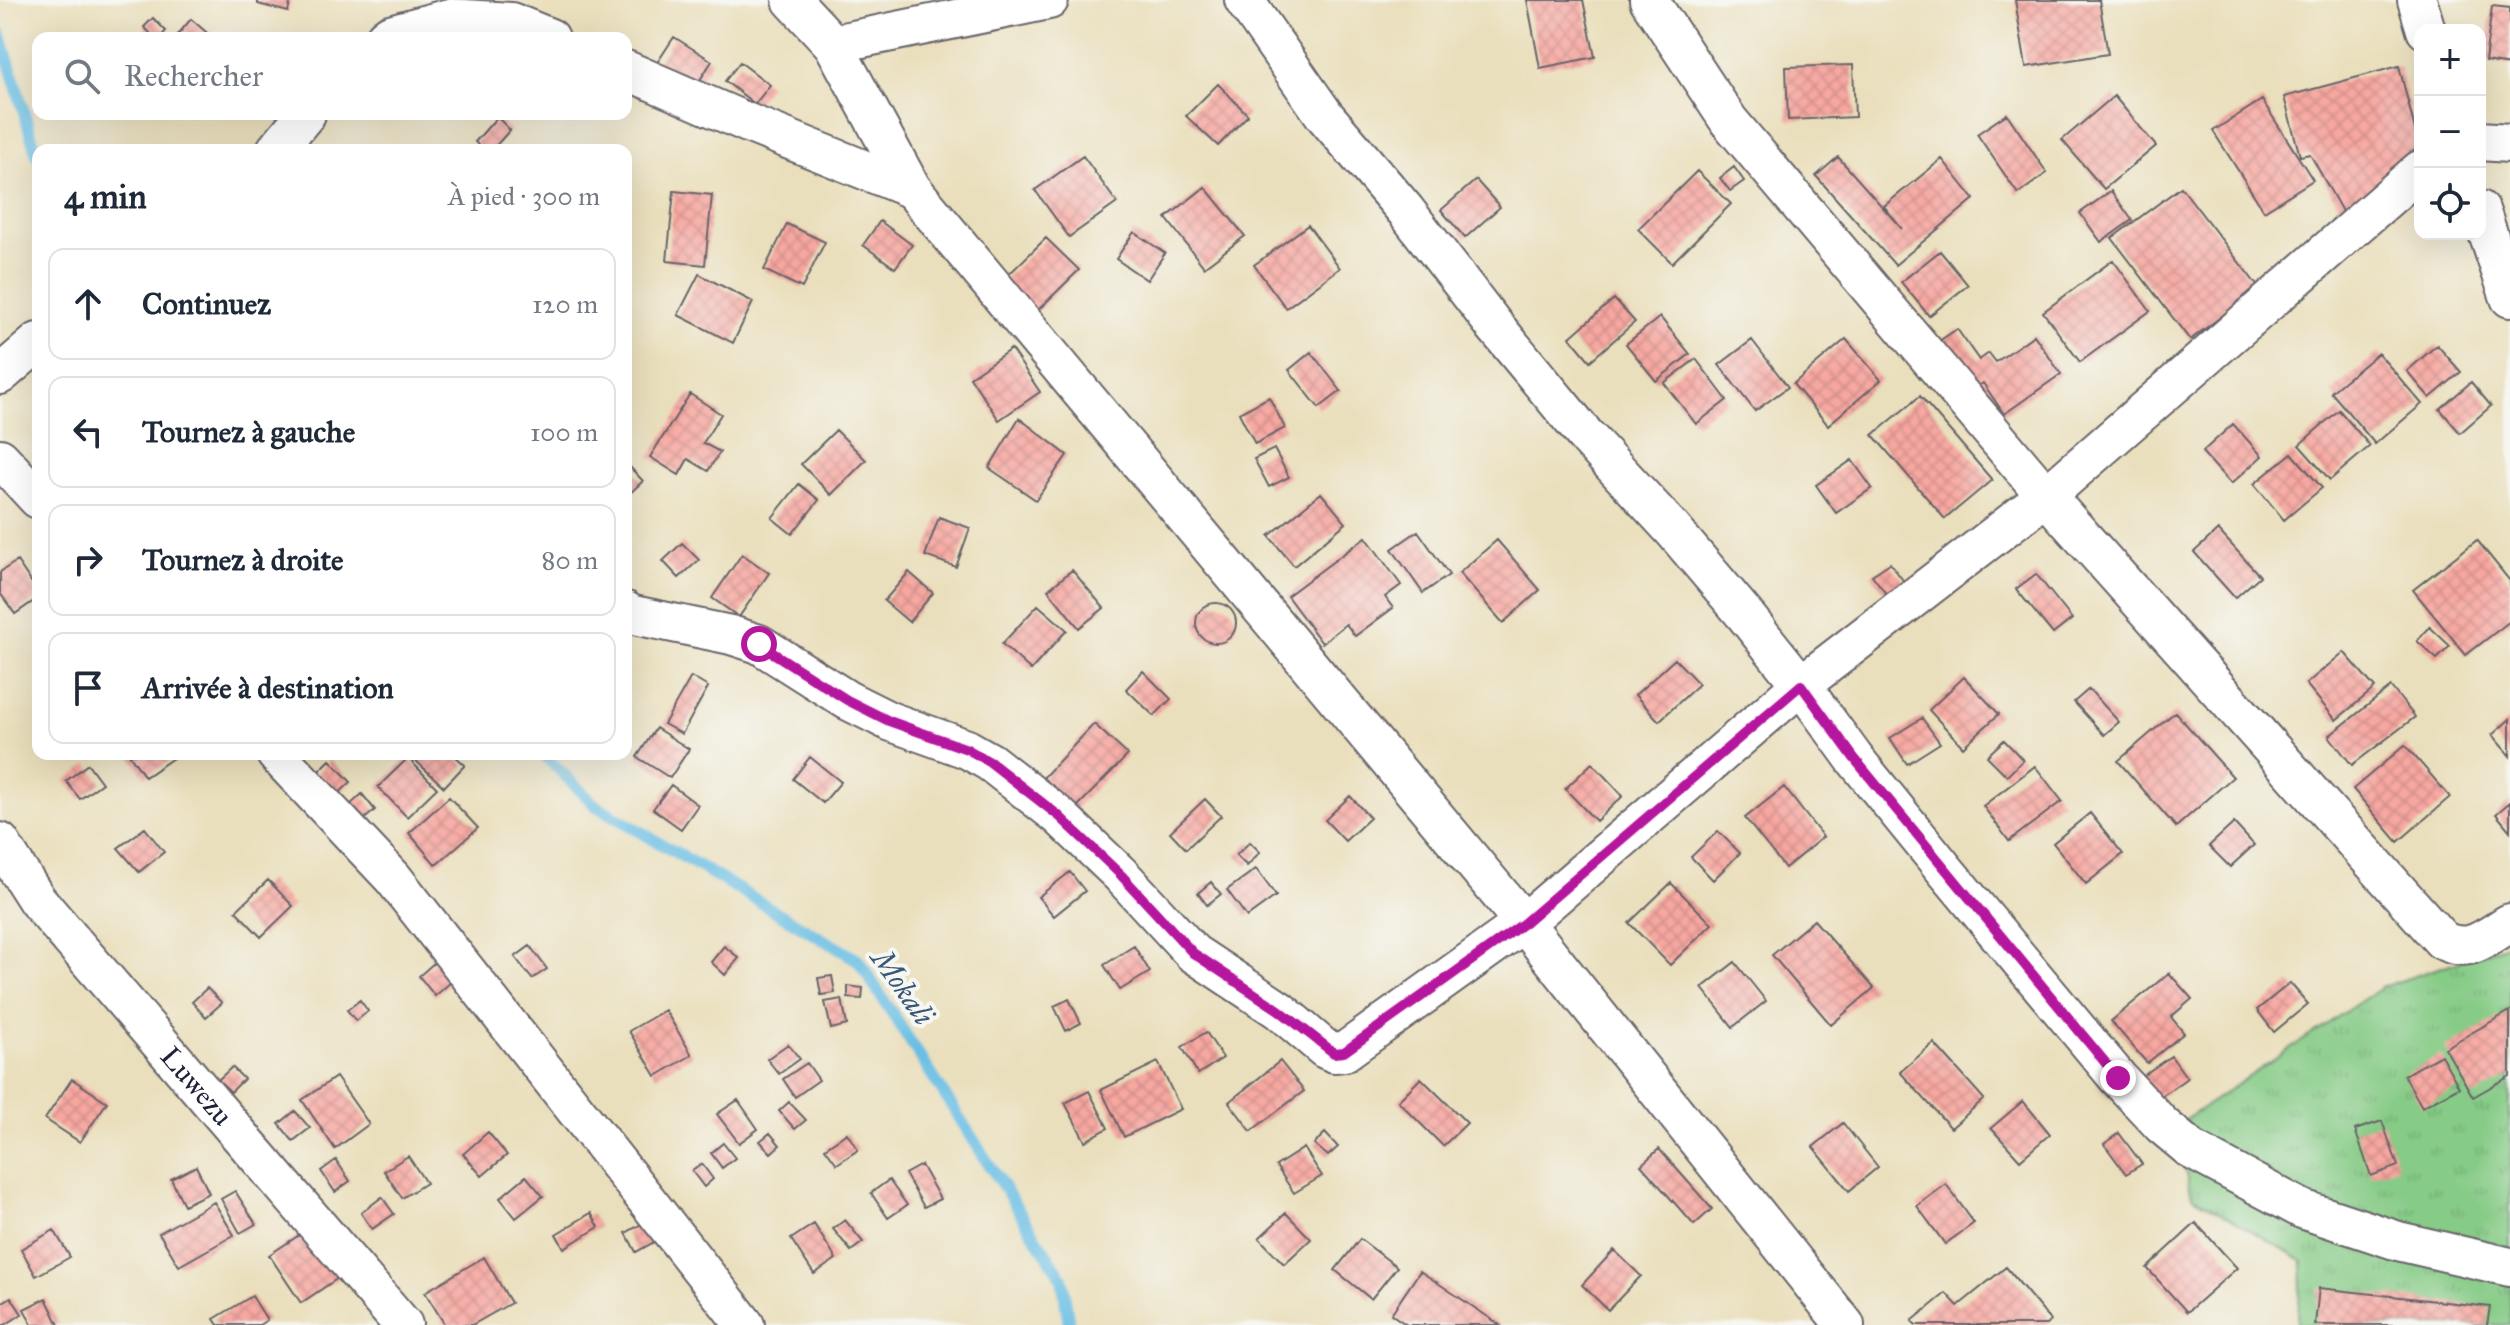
<!DOCTYPE html>
<html lang="fr">
<head>
<meta charset="utf-8">
<style>
  :root { --surface:#fff; --page:#f2f2f3; --text:#1f2937; --muted:#747a83; --line:#e0e1e3 }
  body { margin:0; font-family:"IM FELL Great Primer",serif; background:var(--page); color:var(--text) }
  .controls { position:absolute; right:24px; top:24px; display:grid; overflow:hidden; border-radius:16px; box-shadow:0 8px 32px #0002 }
  .controls button { width:72px; height:72px; display:grid; place-items:center; padding:0; border:0; border-bottom:2px solid var(--line); background:var(--surface); color:var(--text); font:40px sans-serif }
  .stop { position:absolute; width:24px; height:24px; margin:-18px; border:6px solid #b5179e; border-radius:50%; background:#fff }
  .stop.end { background:#b5179e; border-color:#fff; box-shadow:0 2px 8px #0008 }
  .list { margin:0; padding:0; list-style:none }
  h2 { display:flex; justify-content:space-between; align-items:center; height:104px; margin:0; padding:0 32px; font-size:34px }
  h2 small { font-size:26px; font-weight:400; color:var(--muted) }
  .list li { display:grid; grid-template-columns:52px 1fr auto; gap:24px; align-items:center; box-sizing:border-box; height:112px; margin:0 16px 16px; padding:0 16px; border:2px solid var(--line); border-radius:16px }
  .list b { display:block; font-size:30px; white-space:nowrap }
  .list em { font-size:26px; font-style:normal; color:var(--muted) }
  .icon { flex:none; width:44px; height:44px; fill:none; stroke:currentColor; stroke-width:2; stroke-linecap:round; stroke-linejoin:round }
  .map { position:relative; flex:none; width:2510px; height:1325px; overflow:hidden }
  .search { position:absolute; background:var(--surface); box-shadow:0 8px 32px #0002; left:32px; top:32px; width:600px; height:88px; display:flex; align-items:center; gap:20px; box-sizing:border-box; padding:0 28px; border-radius:16px; color:var(--muted); font-size:30px }
  .panel { position:absolute; background:var(--surface); box-shadow:0 8px 32px #0002; left:32px; top:144px; width:600px; height:616px; border-radius:16px }
  .map>svg:first-child { display:block }
</style>
</head>
<body>
<div class="map">
<svg width="2510" height="1325" viewBox="0 0 2510 1325">
  <defs>
    <pattern id="grass-tufts" width="24" height="20" patternUnits="userSpaceOnUse" patternTransform="scale(2)"><rect width="24" height="20" fill="#86cb86"/><path d="M3 7l-1-3M5 7V3M7 7l1-3M15 17l-1-3M17 17v-4M19 17l1-3" fill="none" stroke="#73ae75"/></pattern>
    <pattern id="building-cross-hatch" width="8" height="8" patternUnits="userSpaceOnUse" patternTransform="scale(2)"><rect width="8" height="8" fill="#f7a7a0"/><path d="M0 0l8 8M0 8l8-8" fill="none" stroke="#d38f8b"/></pattern>
  </defs>
  <rect width="100%" height="100%" fill="#f6f6f2"/>
  <filter id="ink" filterUnits="userSpaceOnUse"><feTurbulence type="fractalNoise" baseFrequency=".0125" numOctaves="2"/><feDisplacementMap in="SourceGraphic" scale="16" xChannelSelector="R" yChannelSelector="G"/><feConvolveMatrix kernelMatrix="1 2 1 2 8 2 1 2 1" color-interpolation-filters="sRGB"/></filter>
  <filter id="wash" filterUnits="userSpaceOnUse"><feTurbulence type="fractalNoise" baseFrequency=".006" numOctaves="4" result="noise"/><feDisplacementMap in="SourceGraphic" scale="32" xChannelSelector="R" yChannelSelector="G"/><feGaussianBlur stdDeviation="1.8" result="paint"/><feColorMatrix in="noise" values="0 0 0 0 0 0 0 0 0 0 0 0 0 0 0 0 0 1.4 0 .05"/><feComposite in="paint" operator="in"/></filter>
  <g filter="url(#wash)">
    <rect width="100%" height="100%" fill="#eadfbc"/>
    <!-- grass -->
    <path fill="url(#grass-tufts)" stroke="#547660" stroke-width="2" d="M2510,944V1325H2297L2303,1261L2192,1196L2173,1128L2382,987Z"/>
    <g fill="none" stroke-linecap="round" stroke-linejoin="round">
      <!-- stream -->
      <path stroke="#66bde3" stroke-width="12" d="M0,33L38,158
        M543,754L595,805L858,960L1062,1278L1069,1325"/>
    </g>
    <g id="blocks">
      <!-- building -->
      <path fill="url(#building-cross-hatch)" d="M258,0H291L288,12L258,4Z
        M1527,0H1583L1595,57L1540,68Z
        M2015,0H2099L2108,54L2026,67Z
        M2492,6L2510,8V65L2485,61Z
        M153,18L166,31L160,38H155L144,27Z
        M191,19L213,38H175Z
        M674,37L712,61L691,94L653,69Z
        M740,62L770,85L755,104L725,81Z
        M1853,65L1855,117L1788,120L1786,67Z
        M2399,66L2419,146L2411,162L2344,215L2310,154L2300,156L2284,97Z
        M1218,84L1248,115L1218,146L1186,116Z
        M2114,96L2156,146L2104,189L2062,140Z
        M2262,100L2313,180L2264,211L2213,131Z
        M2007,114L2047,173L2018,194L1977,134Z
        M497,117L510,130L492,150H484L475,142Z
        M1083,156L1117,203L1069,237L1035,190Z
        M1838,157L1902,229L1884,206L1942,159L1974,199L1895,265L1816,176Z
        M1734,167L1744,181L1730,191L1720,178Z
        M1697,171L1731,204L1672,263L1638,229Z
        M1476,180L1500,207L1465,238L1441,210Z
        M1205,187L1245,236L1204,267L1166,218Z
        M2181,187L2259,288L2190,340L2112,238Z
        M674,191L712,195L705,265L667,261Z
        M2111,191L2132,220L2101,242L2080,213Z
        M880,221L912,245L895,268L863,245Z
        M787,224L825,242L802,288L764,270Z
        M1308,225L1340,268L1286,308L1254,265Z
        M1134,232L1165,253L1147,280L1116,259Z
        M1046,238L1079,270L1034,314L1002,281Z
        M1940,251L1968,285L1929,316L1901,282Z
        M2113,260L2150,311L2080,362L2043,312Z
        M699,274L753,302L733,343L678,315Z
        M1614,299L1635,322L1590,361L1570,337Z
        M1660,317L1690,354L1656,381L1626,344Z
        M1957,329L1979,360L1989,353L1996,362L2034,335L2061,374L2004,414L1983,383L1973,389L1939,341Z
        M1846,339L1881,380L1828,425L1793,384Z
        M1752,340L1788,387L1755,411L1719,365Z
        M2437,345L2461,372L2430,398L2407,371Z
        M1011,349L1040,392L999,420L970,377Z
        M1311,352L1341,391L1319,408L1289,370Z
        M2378,353L2422,404L2375,444L2331,392Z
        M1696,359L1727,400L1696,424L1664,383Z
        M2471,382L2491,406L2460,433L2440,409Z
        M690,394L721,414L703,443L720,452L708,471L688,459L679,475L650,457Z
        M1920,396L1992,480L1945,519L1873,435Z
        M1269,397L1285,428L1255,444L1239,413Z
        M2339,410L2370,446L2330,480L2299,445Z
        M1019,418L1067,455L1036,500L989,468Z
        M2233,424L2262,456L2231,484L2202,452Z
        M836,430L866,460L831,495L801,464Z
        M1274,449L1289,477L1269,487L1254,459Z
        M2292,453L2322,488L2284,520L2254,484Z
        M1852,460L1872,488L1836,513L1816,485Z
        M626,463L643,481L626,497Z
        M799,484L819,500L792,534L772,518Z
        M1321,493L1346,523L1294,566L1269,536Z
        M939,517L970,528L956,567L925,556Z
        M2218,530L2260,576L2235,598L2194,552Z
        M1418,531L1449,575L1423,593L1392,549Z
        M1366,537L1401,585L1385,597L1393,608L1355,636L1346,624L1322,643L1287,596Z
        M1497,540L1540,590L1503,623L1459,573Z
        M2477,540L2510,581V621L2466,655L2413,590Z
        M682,543L699,560L679,578L663,561Z
        M742,554L769,573L739,617L712,598Z
        M17,561L38,592V598L15,614L0,593V572Z
        M1890,563L1908,587L1891,600L1872,575Z
        M1072,570L1104,608L1079,628L1048,590Z
        M909,572L933,593L909,622L884,601Z
        M2036,574L2072,619L2053,634L2016,589Z
        M1196 623a20 20 0 1 1 40 0a20 20 0 1 1-40 0Z
        M1038,605L1067,630L1031,670L1002,644Z
        M2430,627L2450,646L2437,659L2417,641Z
        M2344,652L2375,688L2336,720L2306,684Z
        M1675,659L1699,684L1659,721L1635,695Z
        M1143,671L1171,699L1154,716L1126,689Z
        M691,677L708,687L682,734L664,724Z
        M1964,677L1999,714L1963,747L1929,710Z
        M2391,687L2415,717L2352,765L2329,736Z
        M2089,689L2119,722L2104,735L2074,702Z
        M2175,712L2233,777L2176,827L2118,761Z
        M1922,718L1940,743L1907,764L1890,738Z
        M2510,719V756L2492,735Z
        M1094,724L1128,755L1073,811L1040,781Z
        M656,728L689,749L670,778L637,757Z
        M2004,740L2023,760L2007,776L1987,756Z
        M2405,745L2450,797L2398,842L2353,789Z
        M129,754H179L145,777Z
        M418,754H453L465,765L444,787L414,759Z
        M810,757L841,782L823,803L793,779Z
        M408,758L437,788L407,817L378,787Z
        M330,760L351,782L336,796L316,774Z
        M1592,763L1623,796L1596,821L1565,789Z
        M88,764L102,783L80,799L66,781Z
        M2035,766L2062,801L2009,841L1983,806Z
        M671,785L698,805L681,829L653,809Z
        M1784,787L1823,837L1785,868L1745,818Z
        M362,794L375,810L360,823L348,807Z
        M1350,796L1370,818L1345,841L1325,820Z
        M449,797L478,828L436,865L409,833Z
        M1205,799L1221,816L1186,849L1170,832Z
        M2510,802V831L2496,814Z
        M2090,813L2123,854L2086,884L2053,843Z
        M2234,823L2254,845L2230,867L2209,846Z
        M145,828L164,852L139,872L118,848Z
        M1718,831L1740,853L1713,880L1691,857Z
        M1250,842L1260,852L1247,866L1236,855Z
        M1256,869L1276,896L1247,917L1227,890Z
        M1070,872L1085,891L1054,916L1038,897Z
        M268,880L293,906L261,937L236,911Z
        M1211,882L1221,894L1207,905L1198,893Z
        M1671,883L1712,924L1670,965L1629,923Z
        M1814,920L1874,988L1831,1025L1772,955Z
        M530,946L547,969L532,979L515,957Z
        M724,946L739,958L725,975L711,962Z
        M1134,946L1150,972L1120,990L1104,965Z
        M435,962L451,982L435,996L419,976Z
        M1735,962L1766,1001L1733,1027L1702,988Z
        M2169,973L2192,999L2171,1017L2184,1033L2147,1063L2111,1021Z
        M832,976L835,993L821,995L818,978Z
        M2290,983L2308,1004L2274,1032L2257,1010Z
        M848,986L863,988L862,999L848,998Z
        M207,988L222,1003L206,1017L192,1002Z
        M842,999L847,1025L831,1029L825,1002Z
        M1069,999L1081,1023L1066,1031L1054,1006Z
        M360,1000L368,1011L356,1021L347,1010Z
        M665,1010L692,1055L656,1076L629,1031Z
        M2510,1011V1076L2473,1097L2445,1048Z
        M1206,1032L1223,1058L1198,1074L1182,1047Z
        M1934,1043L1984,1099L1951,1128L1900,1072Z
        M788,1044L800,1059L779,1074L767,1059Z
        M2441,1055L2459,1087L2422,1107L2404,1075Z
        M2171,1056L2187,1078L2153,1102L2138,1079Z
        M1280,1061L1304,1091L1251,1131L1229,1102Z
        M1158,1062L1181,1109L1124,1137L1101,1090Z
        M807,1063L819,1080L795,1097L783,1079Z
        M232,1067L244,1079L231,1092L218,1080Z
        M336,1077L369,1124L335,1149L302,1100Z
        M1421,1078L1467,1123L1443,1146L1398,1101Z
        M72,1079L107,1102L80,1142L45,1119Z
        M1089,1091L1108,1128L1085,1141L1065,1103Z
        M738,1100L758,1129L739,1143L717,1114Z
        M2023,1101L2050,1134L2020,1160L1991,1128Z
        M789,1102L806,1120L795,1129L779,1111Z
        M295,1111L310,1128L293,1141L279,1124Z
        M2382,1121L2398,1166L2371,1176L2355,1130Z
        M1843,1123L1878,1167L1849,1191L1813,1147Z
        M488,1132L507,1155L482,1176L463,1154Z
        M770,1133L780,1145L771,1153L760,1141Z
        M847,1133L858,1150L837,1164L825,1148Z
        M1325,1133L1338,1147L1328,1156L1314,1144Z
        M2119,1133L2142,1164L2126,1174L2104,1144Z
        M723,1143L735,1158L722,1168L711,1153Z
        M1304,1148L1322,1176L1294,1193L1276,1166Z
        M1659,1149L1712,1209L1694,1225L1641,1165Z
        M408,1156L426,1183L402,1198L384,1171Z
        M336,1160L350,1181L335,1192L321,1171Z
        M702,1164L713,1179L704,1187L692,1171Z
        M921,1165L940,1199L924,1207L905,1174Z
        M196,1166L209,1193L184,1205L171,1179Z
        M526,1176L543,1196L516,1218L500,1198Z
        M889,1180L907,1205L888,1218L871,1193Z
        M1946,1184L1974,1223L1945,1244L1917,1206Z
        M235,1191L256,1224L240,1233L221,1199Z
        M382,1197L394,1214L372,1229L361,1213Z
        M214,1202L234,1235L179,1266L159,1233Z
        M591,1213L599,1227L564,1248L556,1234Z
        M1286,1213L1311,1239L1284,1264L1259,1238Z
        M657,1215L668,1234L636,1252L626,1233Z
        M845,1220L863,1242L851,1251L833,1229Z
        M2196,1223L2237,1268L2187,1312L2147,1268Z
        M814,1224L836,1259L814,1274L791,1239Z
        M310,1228L341,1276L301,1303L269,1255Z
        M54,1230L70,1257L36,1276L21,1249Z
        M1360,1239L1397,1267L1371,1299L1335,1270Z
        M1614,1250L1641,1276L1608,1310L1582,1285Z
        M484,1257L511,1303L472,1325H445L425,1292Z
        M2006,1267L2051,1321L2046,1325H1916L1912,1321L1946,1293L1958,1306Z
        M1420,1271L1500,1325H1407L1391,1314Z
        M2319,1288L2490,1307L2487,1325H2315Z
        M252,1296L267,1320L259,1325H218L214,1319Z
        M11,1297L22,1314L5,1325H0V1304Z
        M46,1298L59,1325H32L24,1309Z"/>
    </g>
  </g>
  <g filter="url(#ink)">
    <use href="#blocks" fill-opacity="0" stroke="#686468" stroke-width="2"/>
    <g fill="none" stroke-linecap="round" stroke-linejoin="round">
      <defs>
        <g id="street">
          <path d="M792,0L833,44L912,189L1524,923L1845,1325"/>
          <path d="M1244,0L1325,116L1406,211L1494,325L1585,435L1673,530L1745,615L1801,685L1854,758L1945,870L2118,1078L2162,1125L2192,1150L2302,1209L2398,1241L2510,1267"/>
          <path d="M1649,0L1729,121L2046,496L2442,940C2470,955 2486,937 2510,923"/>
          <path d="M2417,0L2426,30"/>
          <path d="M385,38L390,34L449,18L511,22L550,38"/>
          <path d="M833,44L1049,0"/>
          <path d="M626,70L748,123L912,189"/>
          <path d="M2480,141L2510,143"/>
          <path d="M276,150L306,114"/>
          <path d="M2480,210L2510,298"/>
          <path d="M0,375L38,342"/>
          <path d="M0,458L38,499"/>
          <path d="M626,611L629,614L731,635L759,644L847,700L889,721L967,749L990,762L1059,816L1121,875L1193,953L1279,1010L1325,1049L1334,1053L1344,1052L1524,923L1801,685L2046,496L2420,170"/>
          <path d="M276,754L393,878L745,1325"/>
          <path id="s1" d="M0,842L37,900L403,1325"/>
        </g>
      </defs>
      <!-- street casing -->
      <use href="#street" stroke="#686468" stroke-width="42"/>
      <!-- street -->
      <use href="#street" stroke="#fff" stroke-width="38"/>
    </g>
  </g>
  <g fill="none" stroke-linecap="round" stroke-linejoin="round" filter="url(#ink)">
    <!-- route -->
    <path stroke="#b5179e" stroke-width="10" d="M759,644L847,700L889,721L967,749L990,762L1059,816L1121,875L1193,953L1279,1010L1334,1053L1344,1052L1524,923L1801,685L1854,758L2118,1078"/>
  </g>
  <g text-anchor="middle" stroke-width="8" stroke-linejoin="round" paint-order="stroke">
    <!-- street labels -->
    <g font-size="28" fill="#22223b" stroke="#f6f6f2">
      <text dy="10" stroke="none"><textPath href="#s1" startOffset="314">Luwezu</textPath></text>
    </g>
    <!-- water labels -->
    <g font-size="30" font-style="italic" fill="#3a5876" stroke="#f6f6f2">
      <text transform="translate(903 987) rotate(55)" y="10">Mokali</text>
    </g>
  </g>
</svg>
<div class="controls">
<button>+</button>
<button>−</button>
<button><svg class="icon" aria-label="locate" viewBox="0 0 24 24"><circle cx="12" cy="12" r="6"/><path d="M12 2v4M12 18v4M2 12h4M18 12h4"/></svg></button>
</div>
<div class="stop" style="left:759px;top:644px"></div>
<div class="stop end" style="left:2118px;top:1078px"></div>
<div class="search"><svg class="icon" aria-label="search" viewBox="0 0 24 24"><circle cx="10" cy="10" r="6"/><path d="M15 15l6 6"/></svg>Rechercher</div>
<section class="panel">
<h2>4 min<small>À pied · 300 m</small></h2>
<ul class="list">
<li><svg class="icon" aria-label="ahead" viewBox="0 0 24 24"><path d="M12 20V5M6 11l6-6 6 6"/></svg><div><b>Continuez</b></div><em>120 m</em></li>
<li><svg class="icon" aria-label="left" viewBox="0 0 24 24"><path d="M17 20v-9H6M10 6l-5 5 5 5"/></svg><div><b>Tournez à gauche</b></div><em>100 m</em></li>
<li><svg class="icon" aria-label="right" viewBox="0 0 24 24"><path d="M7 20v-9h11M14 6l5 5-5 5"/></svg><div><b>Tournez à droite</b></div><em>80 m</em></li>
<li><svg class="icon" aria-label="arrive" viewBox="0 0 24 24"><path d="M6 21V4h12l-3 4 3 4H6"/></svg><div><b>Arrivée à destination</b></div></li>
</ul>
</section>
</div>
</body>
</html>
